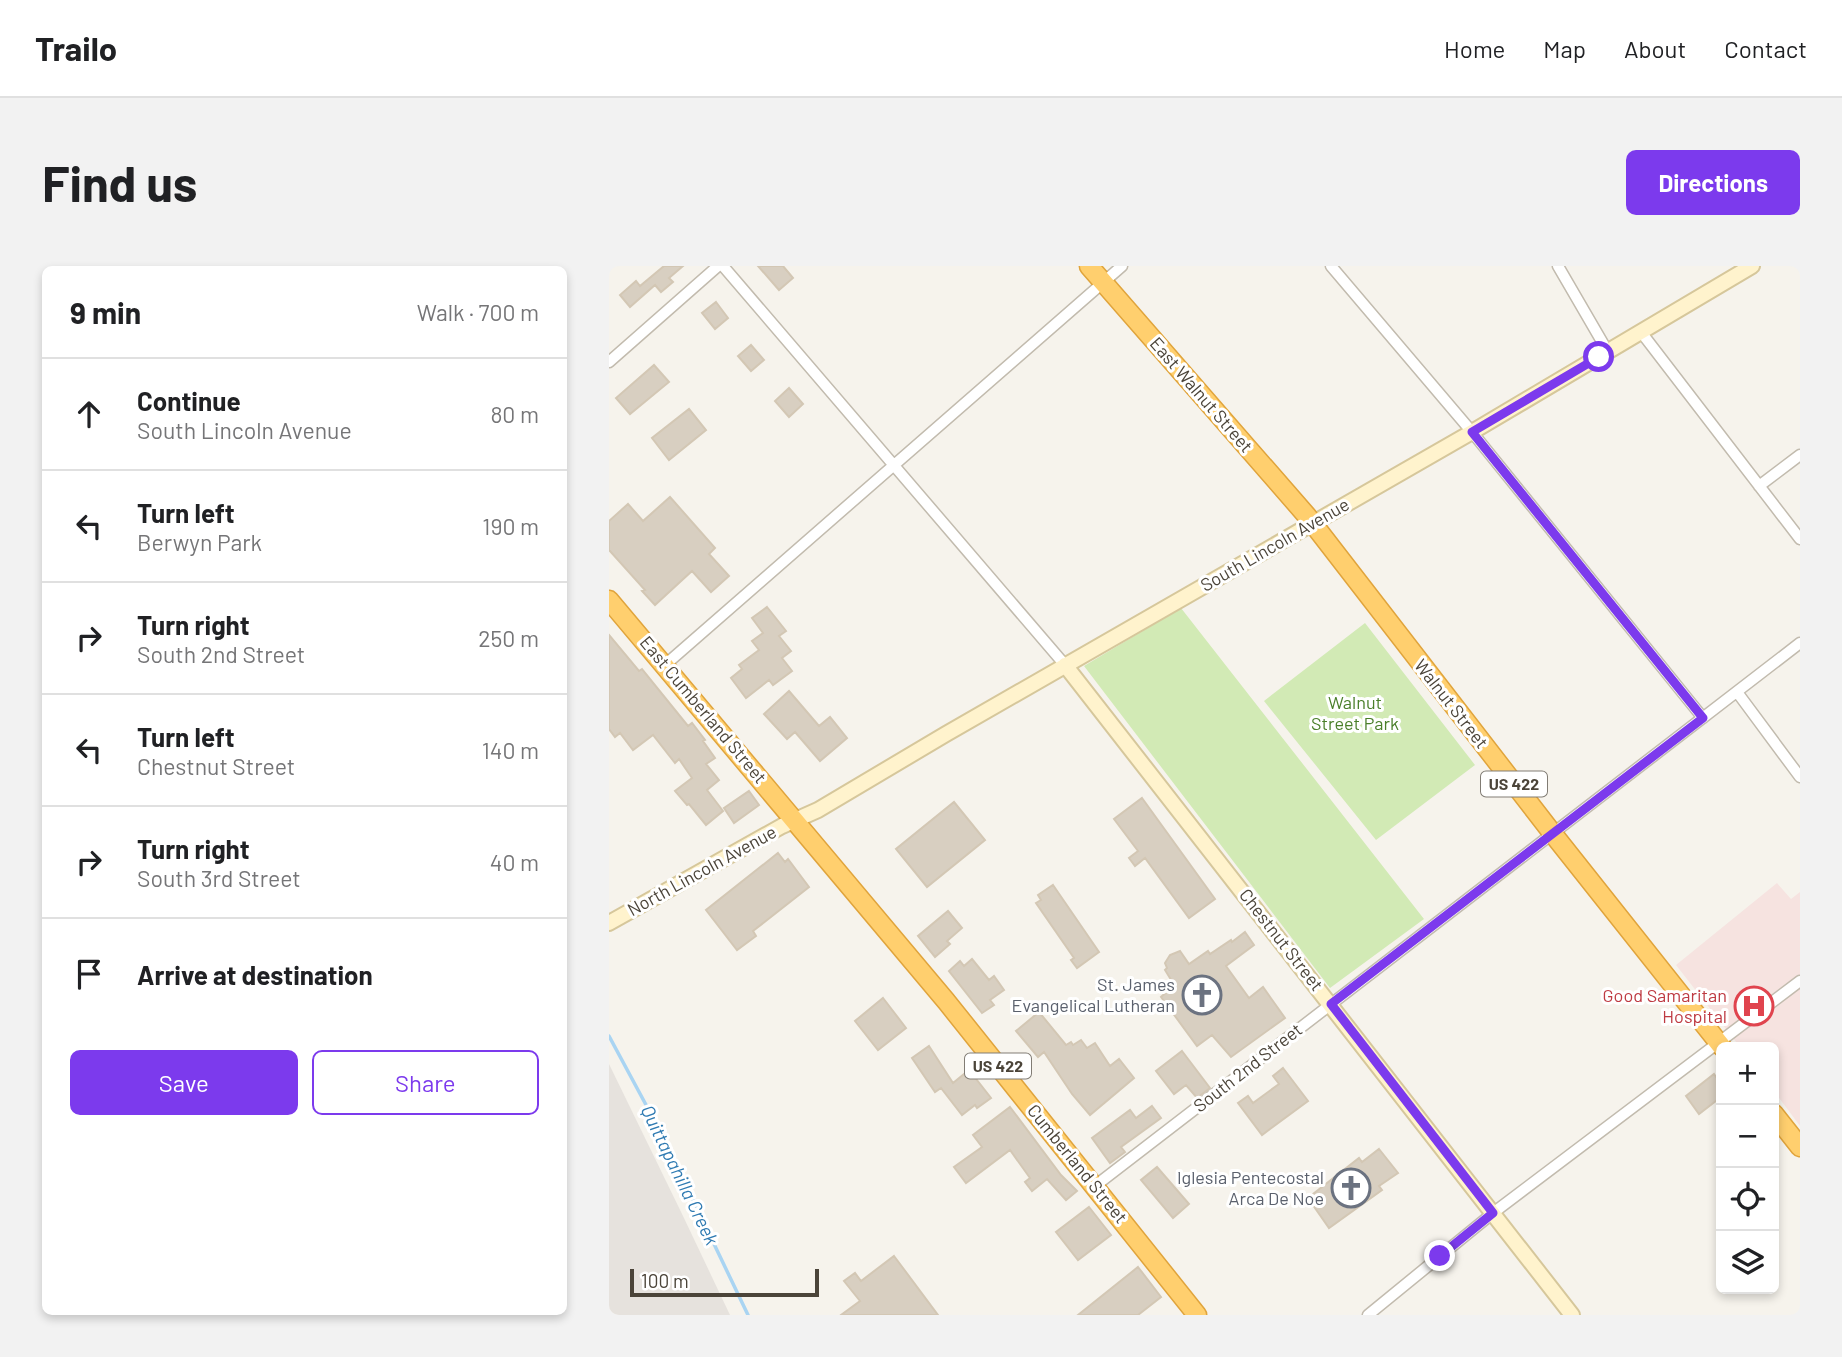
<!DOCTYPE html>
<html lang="en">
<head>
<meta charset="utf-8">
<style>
  :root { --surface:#fff; --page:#f2f2f2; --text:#202124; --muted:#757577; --line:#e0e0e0; --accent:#7c3aed }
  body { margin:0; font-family:Barlow,sans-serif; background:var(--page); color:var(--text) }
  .controls { position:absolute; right:21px; bottom:21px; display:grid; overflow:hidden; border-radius:10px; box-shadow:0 4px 10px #0003 }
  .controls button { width:63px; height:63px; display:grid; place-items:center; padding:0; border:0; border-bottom:2px solid var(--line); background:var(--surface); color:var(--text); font:35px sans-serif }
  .scale { position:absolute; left:21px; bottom:18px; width:189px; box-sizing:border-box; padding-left:7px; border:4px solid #4b4439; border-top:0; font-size:19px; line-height:24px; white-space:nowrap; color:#4b4439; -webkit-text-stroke:5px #fff; paint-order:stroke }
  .stop { position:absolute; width:21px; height:21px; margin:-16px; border:5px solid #7c3aed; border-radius:50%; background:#fff }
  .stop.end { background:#7c3aed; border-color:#fff; box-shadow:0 2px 7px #0008 }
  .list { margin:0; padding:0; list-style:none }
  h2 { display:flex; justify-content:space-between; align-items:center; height:91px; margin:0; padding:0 28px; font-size:30px }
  h2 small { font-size:23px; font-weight:400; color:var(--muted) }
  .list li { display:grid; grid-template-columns:46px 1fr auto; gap:21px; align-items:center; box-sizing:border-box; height:112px; padding:0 28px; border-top:2px solid var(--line) }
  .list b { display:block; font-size:26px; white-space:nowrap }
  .list p { margin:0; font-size:23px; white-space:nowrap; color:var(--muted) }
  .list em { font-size:23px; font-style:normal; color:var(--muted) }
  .actions { display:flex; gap:14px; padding:21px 28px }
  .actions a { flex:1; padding:16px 0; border:2px solid var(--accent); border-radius:10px; text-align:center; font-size:24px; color:var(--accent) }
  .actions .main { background:var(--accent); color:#fff }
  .icon { flex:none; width:38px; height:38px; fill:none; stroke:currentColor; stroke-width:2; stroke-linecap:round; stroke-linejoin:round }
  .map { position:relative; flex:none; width:1191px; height:1049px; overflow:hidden; border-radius:10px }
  header { display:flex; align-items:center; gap:42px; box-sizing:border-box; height:98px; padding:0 35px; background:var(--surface); border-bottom:2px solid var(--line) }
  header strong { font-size:33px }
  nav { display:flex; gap:38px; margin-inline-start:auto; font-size:24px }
  .intro { display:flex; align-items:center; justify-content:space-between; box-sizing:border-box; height:168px; padding:0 42px }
  h1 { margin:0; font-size:49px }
  .button { padding:18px 32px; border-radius:10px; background:var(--accent); color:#fff; font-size:24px; font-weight:700 }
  main { display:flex; gap:42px; padding:0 42px }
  aside { flex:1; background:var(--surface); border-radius:10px; box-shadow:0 4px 10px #0003 }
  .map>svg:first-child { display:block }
</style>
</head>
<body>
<header>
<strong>Trailo</strong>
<nav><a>Home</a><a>Map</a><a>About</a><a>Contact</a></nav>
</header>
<div class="intro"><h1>Find us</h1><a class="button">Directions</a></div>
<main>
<aside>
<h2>9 min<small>Walk · 700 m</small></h2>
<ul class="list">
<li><svg class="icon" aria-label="ahead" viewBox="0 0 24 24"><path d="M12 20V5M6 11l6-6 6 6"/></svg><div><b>Continue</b><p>South Lincoln Avenue</p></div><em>80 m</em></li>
<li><svg class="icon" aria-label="left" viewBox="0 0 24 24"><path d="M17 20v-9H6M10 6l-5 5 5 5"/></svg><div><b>Turn left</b><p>Berwyn Park</p></div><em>190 m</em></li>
<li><svg class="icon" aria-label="right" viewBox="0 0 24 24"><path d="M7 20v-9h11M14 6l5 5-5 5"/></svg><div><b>Turn right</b><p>South 2nd Street</p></div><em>250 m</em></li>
<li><svg class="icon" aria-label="left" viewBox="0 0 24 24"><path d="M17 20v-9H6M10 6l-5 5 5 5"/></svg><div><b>Turn left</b><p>Chestnut Street</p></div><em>140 m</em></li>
<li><svg class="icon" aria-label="right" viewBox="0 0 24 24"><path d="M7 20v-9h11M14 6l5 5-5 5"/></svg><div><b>Turn right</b><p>South 3rd Street</p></div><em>40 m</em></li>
<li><svg class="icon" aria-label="arrive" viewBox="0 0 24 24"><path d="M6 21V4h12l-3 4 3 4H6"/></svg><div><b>Arrive at destination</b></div></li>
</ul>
<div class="actions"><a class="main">Save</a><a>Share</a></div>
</aside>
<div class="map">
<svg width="1191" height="1049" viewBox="0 0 1191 1049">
  <rect width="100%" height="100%" fill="#f6f3ec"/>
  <!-- industrial -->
  <path fill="#e6e2dd" d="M0,798L74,950L121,1049H0Z"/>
  <!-- medical -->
  <path fill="#f6e3e0" d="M1168,617L1182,633L1191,626V860L1165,825V781H1131L1067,699Z"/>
  <!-- green -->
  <path fill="#d2eab5" d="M572,342L815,653L721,722L475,400Z
    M756,357L866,499L767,574L655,435Z"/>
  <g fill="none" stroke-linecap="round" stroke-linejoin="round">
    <!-- stream -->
    <path stroke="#a9d4f2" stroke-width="3.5" d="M0,770L50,863L139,1049"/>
  </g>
  <!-- building -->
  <path fill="#d8cfc1" stroke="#d3c7b4" stroke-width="2" d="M55,0H74L60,12L64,16L52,26L46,19L21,41L11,29L27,15L31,20Z
    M149,0H174L184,12L170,24Z
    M107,36L119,52L106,63L93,47Z
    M142,79L155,94L142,105L129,90Z
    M45,99L60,116L21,148L7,132Z
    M180,122L194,138L180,151L166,135Z
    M80,143L97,164L60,194L43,172Z
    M61,231L106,282L100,288L120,310L102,326L83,305L46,339L33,325L36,324L0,284V255L19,238L34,255Z
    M158,341L177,365L170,370L182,385L173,392L183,405L164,419L160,414L137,432L122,412L133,403L130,399L150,384L143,375L154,367L143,352Z
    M0,369L30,405L33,403L79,460L83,457L96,474L94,475L106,492L97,498L110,514L98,524L114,545L97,559L80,538L78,539L66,525L83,512L70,493L66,497L44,469L24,484L11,467L6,471L0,463Z
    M180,425L210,460L221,451L238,472L211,495L186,466L178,473L155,448Z
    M140,525L150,539L125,557L115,542Z
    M533,532L606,633L580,652L536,592L526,600L520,592L529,585L505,553Z
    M345,536L376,574L318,621L287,583Z
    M169,587L176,596L179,593L200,621L144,665L147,670L128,684L97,644Z
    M444,619L490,686L468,702L462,694L465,692L427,637L432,634L429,629Z
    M339,645L353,662L338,675L341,678L326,691L309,670Z
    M636,666L645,679L617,700L640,732L654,721L676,752L622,791L603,769L588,780L552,731L561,723L560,721L564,717L556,704L558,702L556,697L561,689L571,685L580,698L599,685L601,688L622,674L623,676Z
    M363,693L380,714L385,710L395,724L381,734L385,739L373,747L340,705L351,695L355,700Z
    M274,732L297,762L269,784L246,755Z
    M430,746L457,779L462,776L464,779L472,774L478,782L486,777L501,800L510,793L525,812L481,849L463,828L435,786L429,791L407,765Z
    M320,780L344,817L360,804L382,832L368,842L366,839L353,849L332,822L326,826L303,792Z
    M573,785L601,822L588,832L577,819L565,828L547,805Z
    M674,802L699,835L653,869L629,837L639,830L644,837L670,818L664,810Z
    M1105,808L1112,818V831L1090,848L1077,830Z
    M543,840L552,852L512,881L516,886L501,897L483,872L521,844L527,852Z
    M401,841L452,909L468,925L457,934L438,913L423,925L416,916L421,912L401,884L357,917L345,901L373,881L364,869Z
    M770,883L789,907L770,920L773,924L720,962L699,932L750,892L753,896Z
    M548,901L580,938L564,952L532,914Z
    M480,941L502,969L469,994L447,966Z
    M285,990L329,1049H232L251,1035L235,1015L246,1007L252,1015Z
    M529,1001L552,1031L529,1049H469Z"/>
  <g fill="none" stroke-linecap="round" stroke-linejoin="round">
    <defs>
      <path id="street" d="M114,0L456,399
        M722,0L863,166L1094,452
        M949,0L999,86
        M1032,66L1191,273
        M0,96L109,0
        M1150,220L1191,189
        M56,399L513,0
        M1128,426L1191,511
        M486,920L1191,377
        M759,1049L884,947L1191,715"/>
      <path id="secondary" d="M456,399L963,1049
        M0,657L173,560L209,544L337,468L863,166L1143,0"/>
      <path id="highway" d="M480,0L698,250L944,568L1113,781
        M0,334L337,735L588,1049
        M1165,848L1191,881"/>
    </defs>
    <!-- street casing -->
    <use href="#street" stroke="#c2bbae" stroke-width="13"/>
    <!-- secondary casing -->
    <use href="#secondary" stroke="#d6c79b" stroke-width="18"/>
    <!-- highway casing -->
    <use href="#highway" stroke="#e0a43c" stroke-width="21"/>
    <!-- street -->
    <use href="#street" stroke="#fff" stroke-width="10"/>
    <!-- secondary -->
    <use href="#secondary" stroke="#fff3cd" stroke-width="14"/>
    <!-- highway -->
    <use href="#highway" stroke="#ffcf6e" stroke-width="18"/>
  </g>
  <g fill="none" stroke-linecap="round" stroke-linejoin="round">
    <!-- route -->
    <path stroke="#7c3aed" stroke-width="9" d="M831,990L884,947L722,738L1094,452L863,166L990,91"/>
  </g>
  <!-- icons -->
  <defs>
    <symbol id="church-ring" viewBox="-11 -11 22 22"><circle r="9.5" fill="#fff" stroke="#6b7280" stroke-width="1.5"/><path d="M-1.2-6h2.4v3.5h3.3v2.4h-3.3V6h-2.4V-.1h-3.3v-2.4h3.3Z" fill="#6b7280"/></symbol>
    <symbol id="hospital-ring" viewBox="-11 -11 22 22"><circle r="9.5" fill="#fff" stroke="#e0444e" stroke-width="1.5"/><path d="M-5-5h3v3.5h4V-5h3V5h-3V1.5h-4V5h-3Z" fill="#e0444e"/></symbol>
  </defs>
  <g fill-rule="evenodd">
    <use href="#church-ring" x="571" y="707" width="44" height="44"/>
    <use href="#hospital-ring" x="1123" y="718" width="44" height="44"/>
    <use href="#church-ring" x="720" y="900" width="44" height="44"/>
  </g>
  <g text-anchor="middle" stroke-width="6" stroke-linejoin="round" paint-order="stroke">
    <!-- shield labels -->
    <g fill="#fff" stroke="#817c74" stroke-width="2">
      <rect x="872" y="505.5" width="66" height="25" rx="5"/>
      <rect x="356" y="787.5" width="66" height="25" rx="5"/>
    </g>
    <g font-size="16" font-weight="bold" fill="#4b4439">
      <text x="905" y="524">US 422</text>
      <text x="389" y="806">US 422</text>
    </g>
    <!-- street labels -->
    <g font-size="18" fill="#4b4439" stroke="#fff">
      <text transform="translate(592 129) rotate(49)" y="6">East Walnut Street</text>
      <text transform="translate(666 279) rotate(-30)" y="6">South Lincoln Avenue</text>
      <text transform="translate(842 438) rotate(52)" y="6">Walnut Street</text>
      <text transform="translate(94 444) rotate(50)" y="6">East Cumberland Street</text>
      <text transform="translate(93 605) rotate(-29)" y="6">North Lincoln Avenue</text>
      <text transform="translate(672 674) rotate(52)" y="6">Chestnut Street</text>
      <text transform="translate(639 802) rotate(-38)" y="6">South 2nd Street</text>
      <text transform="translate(468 898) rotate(51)" y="6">Cumberland Street</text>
    </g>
    <!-- park labels -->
    <g font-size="18" fill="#4a7f2a" stroke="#fff">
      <text x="746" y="443">Walnut<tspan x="746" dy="21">Street Park</tspan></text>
    </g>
    <!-- worship labels -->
    <g font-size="18" fill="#5b616d" stroke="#fff" text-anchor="end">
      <text x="566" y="725">St. James<tspan x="566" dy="21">Evangelical Lutheran</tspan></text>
      <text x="715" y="918">Iglesia Pentecostal<tspan x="715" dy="21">Arca De Noe</tspan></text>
    </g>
    <!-- health labels -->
    <g font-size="18" fill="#be3a42" stroke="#fff" text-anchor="end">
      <text x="1118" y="736">Good Samaritan<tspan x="1118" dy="21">Hospital</tspan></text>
    </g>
    <!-- water labels -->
    <g font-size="19" font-style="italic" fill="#2e7ab2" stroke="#fff">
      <text transform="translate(71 909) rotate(64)" y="7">Quittapahilla Creek</text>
    </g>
  </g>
</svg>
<div class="controls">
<button>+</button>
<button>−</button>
<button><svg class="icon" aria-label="locate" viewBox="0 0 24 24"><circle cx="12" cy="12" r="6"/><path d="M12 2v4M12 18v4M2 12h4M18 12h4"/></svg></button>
<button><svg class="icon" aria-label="layers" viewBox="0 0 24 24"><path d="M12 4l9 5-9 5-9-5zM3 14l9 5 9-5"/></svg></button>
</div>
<div class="scale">100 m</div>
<div class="stop" style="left:990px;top:91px"></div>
<div class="stop end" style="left:831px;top:990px"></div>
</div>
</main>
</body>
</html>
